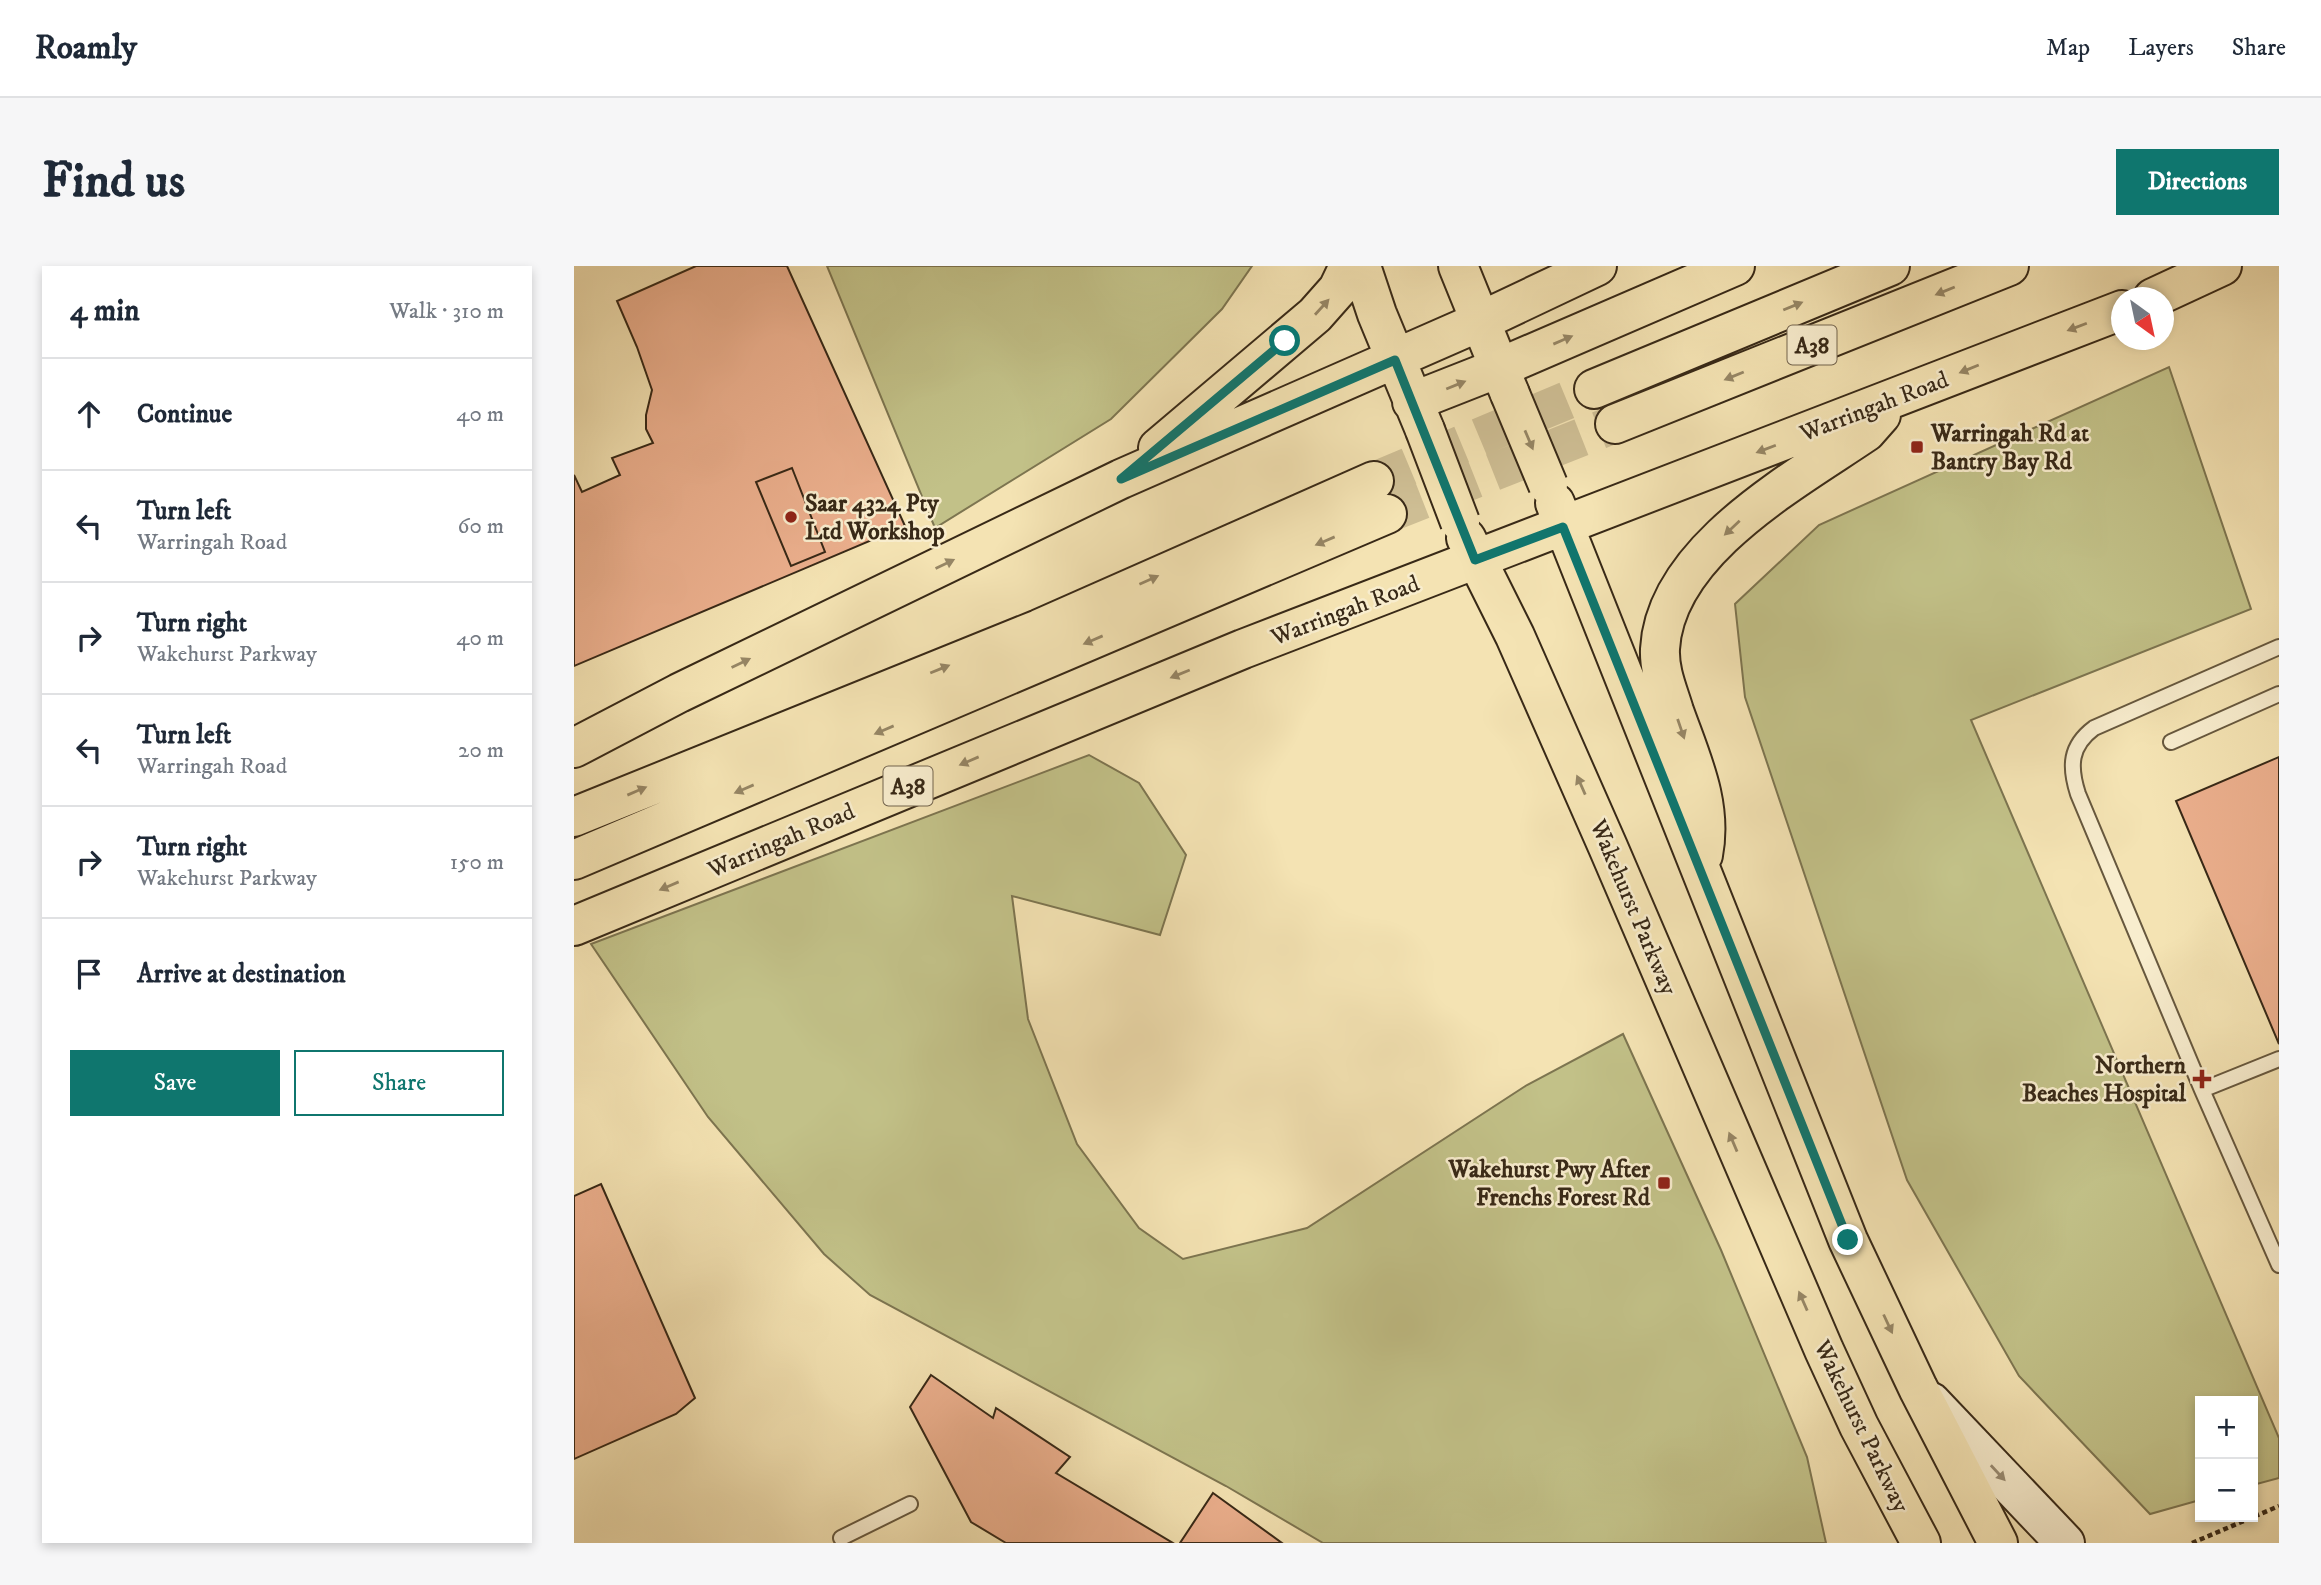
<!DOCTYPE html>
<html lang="en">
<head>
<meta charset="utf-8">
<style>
  :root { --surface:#fff; --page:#f6f6f7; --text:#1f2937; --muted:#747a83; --line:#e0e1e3; --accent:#0f766e }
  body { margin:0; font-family:"IM FELL DW Pica",serif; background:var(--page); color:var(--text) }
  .controls { position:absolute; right:21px; bottom:21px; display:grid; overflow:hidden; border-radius:0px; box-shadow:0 4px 10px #0003 }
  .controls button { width:63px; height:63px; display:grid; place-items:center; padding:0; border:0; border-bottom:2px solid var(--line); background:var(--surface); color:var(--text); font:35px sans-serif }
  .compass { position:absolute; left:1537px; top:21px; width:63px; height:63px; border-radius:50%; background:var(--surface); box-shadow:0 4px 10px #0003; rotate:147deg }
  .stop { position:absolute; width:21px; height:21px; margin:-16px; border:5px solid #0f766e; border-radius:50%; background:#fff }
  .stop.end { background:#0f766e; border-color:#fff; box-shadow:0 2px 7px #0008 }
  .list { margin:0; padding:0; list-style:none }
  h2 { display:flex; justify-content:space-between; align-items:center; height:91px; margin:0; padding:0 28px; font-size:30px }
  h2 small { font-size:23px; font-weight:400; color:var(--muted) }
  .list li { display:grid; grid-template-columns:46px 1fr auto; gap:21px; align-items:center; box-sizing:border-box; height:112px; padding:0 28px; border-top:2px solid var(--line) }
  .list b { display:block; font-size:26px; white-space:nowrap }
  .list p { margin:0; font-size:23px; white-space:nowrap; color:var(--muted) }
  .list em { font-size:23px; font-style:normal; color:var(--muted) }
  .actions { display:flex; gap:14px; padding:21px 28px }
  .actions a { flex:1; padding:16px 0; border:2px solid var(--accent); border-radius:0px; text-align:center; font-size:24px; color:var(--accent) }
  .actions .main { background:var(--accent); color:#fff }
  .icon { flex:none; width:38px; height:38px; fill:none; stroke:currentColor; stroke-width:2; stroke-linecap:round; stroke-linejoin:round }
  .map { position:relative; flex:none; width:1705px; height:1277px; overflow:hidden; border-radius:0px }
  header { display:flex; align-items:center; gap:42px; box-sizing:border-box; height:98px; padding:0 35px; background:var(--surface); border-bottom:2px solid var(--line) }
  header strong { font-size:33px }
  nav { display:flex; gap:38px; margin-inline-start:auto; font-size:24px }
  .intro { display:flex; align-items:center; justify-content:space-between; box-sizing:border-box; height:168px; padding:0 42px }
  h1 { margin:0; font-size:49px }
  .button { padding:18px 32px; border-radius:0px; background:var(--accent); color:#fff; font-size:24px; font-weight:700 }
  main { display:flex; gap:42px; padding:0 42px }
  aside { flex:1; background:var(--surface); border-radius:0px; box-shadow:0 4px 10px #0003 }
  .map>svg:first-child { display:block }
</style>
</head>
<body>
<header>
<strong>Roamly</strong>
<nav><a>Map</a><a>Layers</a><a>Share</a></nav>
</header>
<div class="intro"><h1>Find us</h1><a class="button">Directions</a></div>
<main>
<aside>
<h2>4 min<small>Walk · 310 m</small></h2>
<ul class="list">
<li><svg class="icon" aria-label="ahead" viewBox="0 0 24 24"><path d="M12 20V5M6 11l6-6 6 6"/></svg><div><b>Continue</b></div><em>40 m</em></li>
<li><svg class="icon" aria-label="left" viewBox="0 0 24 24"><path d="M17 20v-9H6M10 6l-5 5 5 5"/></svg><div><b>Turn left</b><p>Warringah Road</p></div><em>60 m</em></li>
<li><svg class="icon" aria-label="right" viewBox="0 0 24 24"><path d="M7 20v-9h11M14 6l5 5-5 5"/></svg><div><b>Turn right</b><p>Wakehurst Parkway</p></div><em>40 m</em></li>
<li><svg class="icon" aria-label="left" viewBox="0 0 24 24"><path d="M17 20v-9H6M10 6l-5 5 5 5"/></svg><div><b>Turn left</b><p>Warringah Road</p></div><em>20 m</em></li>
<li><svg class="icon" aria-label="right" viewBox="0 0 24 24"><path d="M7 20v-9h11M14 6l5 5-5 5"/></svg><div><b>Turn right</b><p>Wakehurst Parkway</p></div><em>150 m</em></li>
<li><svg class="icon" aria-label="arrive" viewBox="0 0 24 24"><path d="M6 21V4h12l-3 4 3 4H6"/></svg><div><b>Arrive at destination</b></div></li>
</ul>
<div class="actions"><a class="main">Save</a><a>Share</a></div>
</aside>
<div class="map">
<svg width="1705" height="1277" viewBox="0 0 1705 1277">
  <rect width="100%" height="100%" fill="#f4e3b3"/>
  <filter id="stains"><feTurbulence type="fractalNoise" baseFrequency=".00286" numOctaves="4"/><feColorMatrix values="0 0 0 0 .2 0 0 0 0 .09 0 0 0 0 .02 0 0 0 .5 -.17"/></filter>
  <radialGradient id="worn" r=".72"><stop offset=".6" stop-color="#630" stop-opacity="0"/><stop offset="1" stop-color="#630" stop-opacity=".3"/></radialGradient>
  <!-- green -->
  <path fill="#c2c188" stroke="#7d7550" stroke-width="2" d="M253,0H678L648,43L537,153L361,262Z
    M1595,101L1677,343L1397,454L1705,1172V1212L1679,1219V1135H1626V1234L1576,1248L1445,1110L1333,914L1171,431L1161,338L1245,259Z
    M515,489L565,517L612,589L586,669L438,630L454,753L503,878L565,962L609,993L733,962L953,819L1049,768L1147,984L1233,1191L1252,1277H749L652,1220L296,1029L250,988L134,851L17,678Z"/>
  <!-- building -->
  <path fill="#ebaf8d" stroke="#382917" stroke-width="2" d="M122,0H213L331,260L0,400V209L8,226L46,209L38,192L79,177L72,163V149L78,124L63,81L43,35Z
    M218,202L251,286L217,300L182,216Z
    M1705,491V778L1602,535Z
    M27,918L121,1132L102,1148L0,1193V930Z
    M357,1109L419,1152L422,1142L496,1191L482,1207L599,1277H432L397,1256L336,1141Z
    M639,1227L708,1277H606Z"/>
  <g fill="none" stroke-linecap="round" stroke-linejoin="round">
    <!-- trunk-tunnel -->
    <path stroke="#cebe94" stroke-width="38" stroke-dasharray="38 19" stroke-linecap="butt" d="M800,215L1020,123
      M813,248L1041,158"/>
    <defs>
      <path id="service" d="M1705,381L1520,462C1496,480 1495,500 1504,528L1628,824L1705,999
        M1597,476L1705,428
        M1628,824L1705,793
        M267,1272L336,1238"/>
      <path id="secondary" d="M1357,1136L1491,1277"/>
      <path id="primary" d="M787,0L803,48L851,164
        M884,0L936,128
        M1579,32L1648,0
        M838,136L927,101
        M584,182L741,49L764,23L775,0
        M981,237L1274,974L1344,1122L1424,1277
        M892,272L941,370L1034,581L1250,1084L1285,1160L1347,1277
        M0,482L105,427L547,213L907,55L1023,0
        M1129,589C1139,538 1117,493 1100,445C1094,425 1085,405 1086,383C1091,285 1220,215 1292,166L1307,149
        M0,660L669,383L1548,44"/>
      <path id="trunk" d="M927,101L1161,0
        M1020,123L1316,0
        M1041,158L1435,0
        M0,551L465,363L800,215
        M0,594L813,248"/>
    </defs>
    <!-- service casing -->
    <use href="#service" stroke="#67583e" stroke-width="18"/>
    <!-- secondary casing -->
    <use href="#secondary" stroke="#382917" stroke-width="42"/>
    <!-- primary casing -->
    <use href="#primary" stroke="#382917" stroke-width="42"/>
    <!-- trunk casing -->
    <use href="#trunk" stroke="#382917" stroke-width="42"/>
    <!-- path -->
    <path stroke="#382917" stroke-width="4.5" stroke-dasharray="5 3.5" stroke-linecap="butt" d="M1618,1277L1705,1240"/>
    <!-- service -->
    <use href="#service" stroke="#f8edce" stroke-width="14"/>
    <!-- secondary -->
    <use href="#secondary" stroke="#f8edce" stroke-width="38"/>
    <!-- primary -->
    <use href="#primary" stroke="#f4e3b3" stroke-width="38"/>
    <!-- trunk -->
    <use href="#trunk" stroke="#f4e3b3" stroke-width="38"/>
    <defs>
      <path id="primary-bridge" d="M936,128L974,219
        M851,164L886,256"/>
    </defs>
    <!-- primary-bridge casing -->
    <use href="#primary-bridge" stroke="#382917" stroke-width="42" stroke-linecap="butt"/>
    <!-- primary-bridge -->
    <use href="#primary-bridge" stroke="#f4e3b3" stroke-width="38"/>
  </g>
  <!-- one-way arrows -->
  <defs><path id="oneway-solid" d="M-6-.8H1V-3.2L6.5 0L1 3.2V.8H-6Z" transform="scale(1.75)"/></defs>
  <g fill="#968665">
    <use href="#oneway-solid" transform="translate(1371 25) rotate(158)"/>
    <use href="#oneway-solid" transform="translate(1219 40) rotate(-22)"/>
    <use href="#oneway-solid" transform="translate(748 41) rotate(-48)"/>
    <use href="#oneway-solid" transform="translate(1503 61) rotate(159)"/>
    <use href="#oneway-solid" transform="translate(989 74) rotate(-23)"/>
    <use href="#oneway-solid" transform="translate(1395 103) rotate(158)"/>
    <use href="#oneway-solid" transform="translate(1160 110) rotate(158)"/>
    <use href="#oneway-solid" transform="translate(882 119) rotate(-22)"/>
    <use href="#oneway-solid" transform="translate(955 174) rotate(67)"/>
    <use href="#oneway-solid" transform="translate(1192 183) rotate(159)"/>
    <use href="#oneway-solid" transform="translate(1158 262) rotate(137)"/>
    <use href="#oneway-solid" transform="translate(751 275) rotate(157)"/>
    <use href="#oneway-solid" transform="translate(371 298) rotate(-26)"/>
    <use href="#oneway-solid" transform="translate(575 314) rotate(-24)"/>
    <use href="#oneway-solid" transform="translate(519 374) rotate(157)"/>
    <use href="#oneway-solid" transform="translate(167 397) rotate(-26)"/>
    <use href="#oneway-solid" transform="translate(366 403) rotate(-22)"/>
    <use href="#oneway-solid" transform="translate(606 408) rotate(158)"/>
    <use href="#oneway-solid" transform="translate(1107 463) rotate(71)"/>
    <use href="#oneway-solid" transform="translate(310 464) rotate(157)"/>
    <use href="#oneway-solid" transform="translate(395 495) rotate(157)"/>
    <use href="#oneway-solid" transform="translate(1007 519) rotate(-114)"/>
    <use href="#oneway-solid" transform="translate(170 523) rotate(157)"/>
    <use href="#oneway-solid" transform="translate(63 525) rotate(-23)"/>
    <use href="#oneway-solid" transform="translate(95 620) rotate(157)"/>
    <use href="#oneway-solid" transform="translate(1159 876) rotate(-113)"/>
    <use href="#oneway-solid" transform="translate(1229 1035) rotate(-114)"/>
    <use href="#oneway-solid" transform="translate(1314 1058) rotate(65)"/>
  </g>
  <use fill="#988b72" href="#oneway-solid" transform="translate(1424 1207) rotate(47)"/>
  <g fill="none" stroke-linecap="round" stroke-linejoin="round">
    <!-- route -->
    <path stroke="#0f766e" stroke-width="9" d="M711,75L547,213L821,94L901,294L989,261L1274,974"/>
  </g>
  <!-- markers -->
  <g fill="#8f2418" stroke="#f8edce" stroke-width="2.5">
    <rect x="1336" y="174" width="14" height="14" rx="3.5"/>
    <circle cx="217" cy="251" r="7"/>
    <path d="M1624.5 802.5h7v7h7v7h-7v7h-7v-7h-7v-7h7z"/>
    <rect x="1083" y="910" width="14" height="14" rx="3.5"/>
  </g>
  <g text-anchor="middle" stroke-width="5" stroke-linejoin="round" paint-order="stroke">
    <!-- shield labels -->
    <g fill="#f8edce" stroke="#72644e" stroke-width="2">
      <rect x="1213.5" y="59.5" width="49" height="39" rx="5"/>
      <rect x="309.5" y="500.5" width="49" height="39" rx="5"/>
    </g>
    <g font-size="23" font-weight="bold" fill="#382917">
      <text x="1238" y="87">A38</text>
      <text x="334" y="528">A38</text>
    </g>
    <!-- street labels -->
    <g font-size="24" fill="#382917" stroke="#f8edce">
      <text transform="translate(1300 140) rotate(-21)" y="8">Warringah Road</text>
      <text transform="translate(771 344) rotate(-21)" y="8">Warringah Road</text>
      <text transform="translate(207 574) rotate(-23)" y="8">Warringah Road</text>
      <text transform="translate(1060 641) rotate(67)" y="8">Wakehurst Parkway</text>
      <text transform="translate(1288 1160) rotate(64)" y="8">Wakehurst Parkway</text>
    </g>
    <!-- poi labels -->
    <g font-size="24" font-weight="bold" fill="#382917" stroke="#f8edce" text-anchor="start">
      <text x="1357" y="175">Warringah Rd at<tspan x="1357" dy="28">Bantry Bay Rd</tspan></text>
      <text x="231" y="245">Saar 4324 Pty<tspan x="231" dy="28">Ltd Workshop</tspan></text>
      <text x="1612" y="807" text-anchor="end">Northern<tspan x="1612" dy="28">Beaches Hospital</tspan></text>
      <text x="1076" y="911" text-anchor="end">Wakehurst Pwy After<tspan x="1076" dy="28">Frenchs Forest Rd</tspan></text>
    </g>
  </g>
  <rect width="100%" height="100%" filter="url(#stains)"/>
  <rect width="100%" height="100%" fill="url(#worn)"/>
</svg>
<div class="controls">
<button>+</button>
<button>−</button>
</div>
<svg class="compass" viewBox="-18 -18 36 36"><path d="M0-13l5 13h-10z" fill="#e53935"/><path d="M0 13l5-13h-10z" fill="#747a83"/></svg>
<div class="stop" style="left:711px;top:75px"></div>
<div class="stop end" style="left:1274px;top:974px"></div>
</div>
</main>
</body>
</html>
